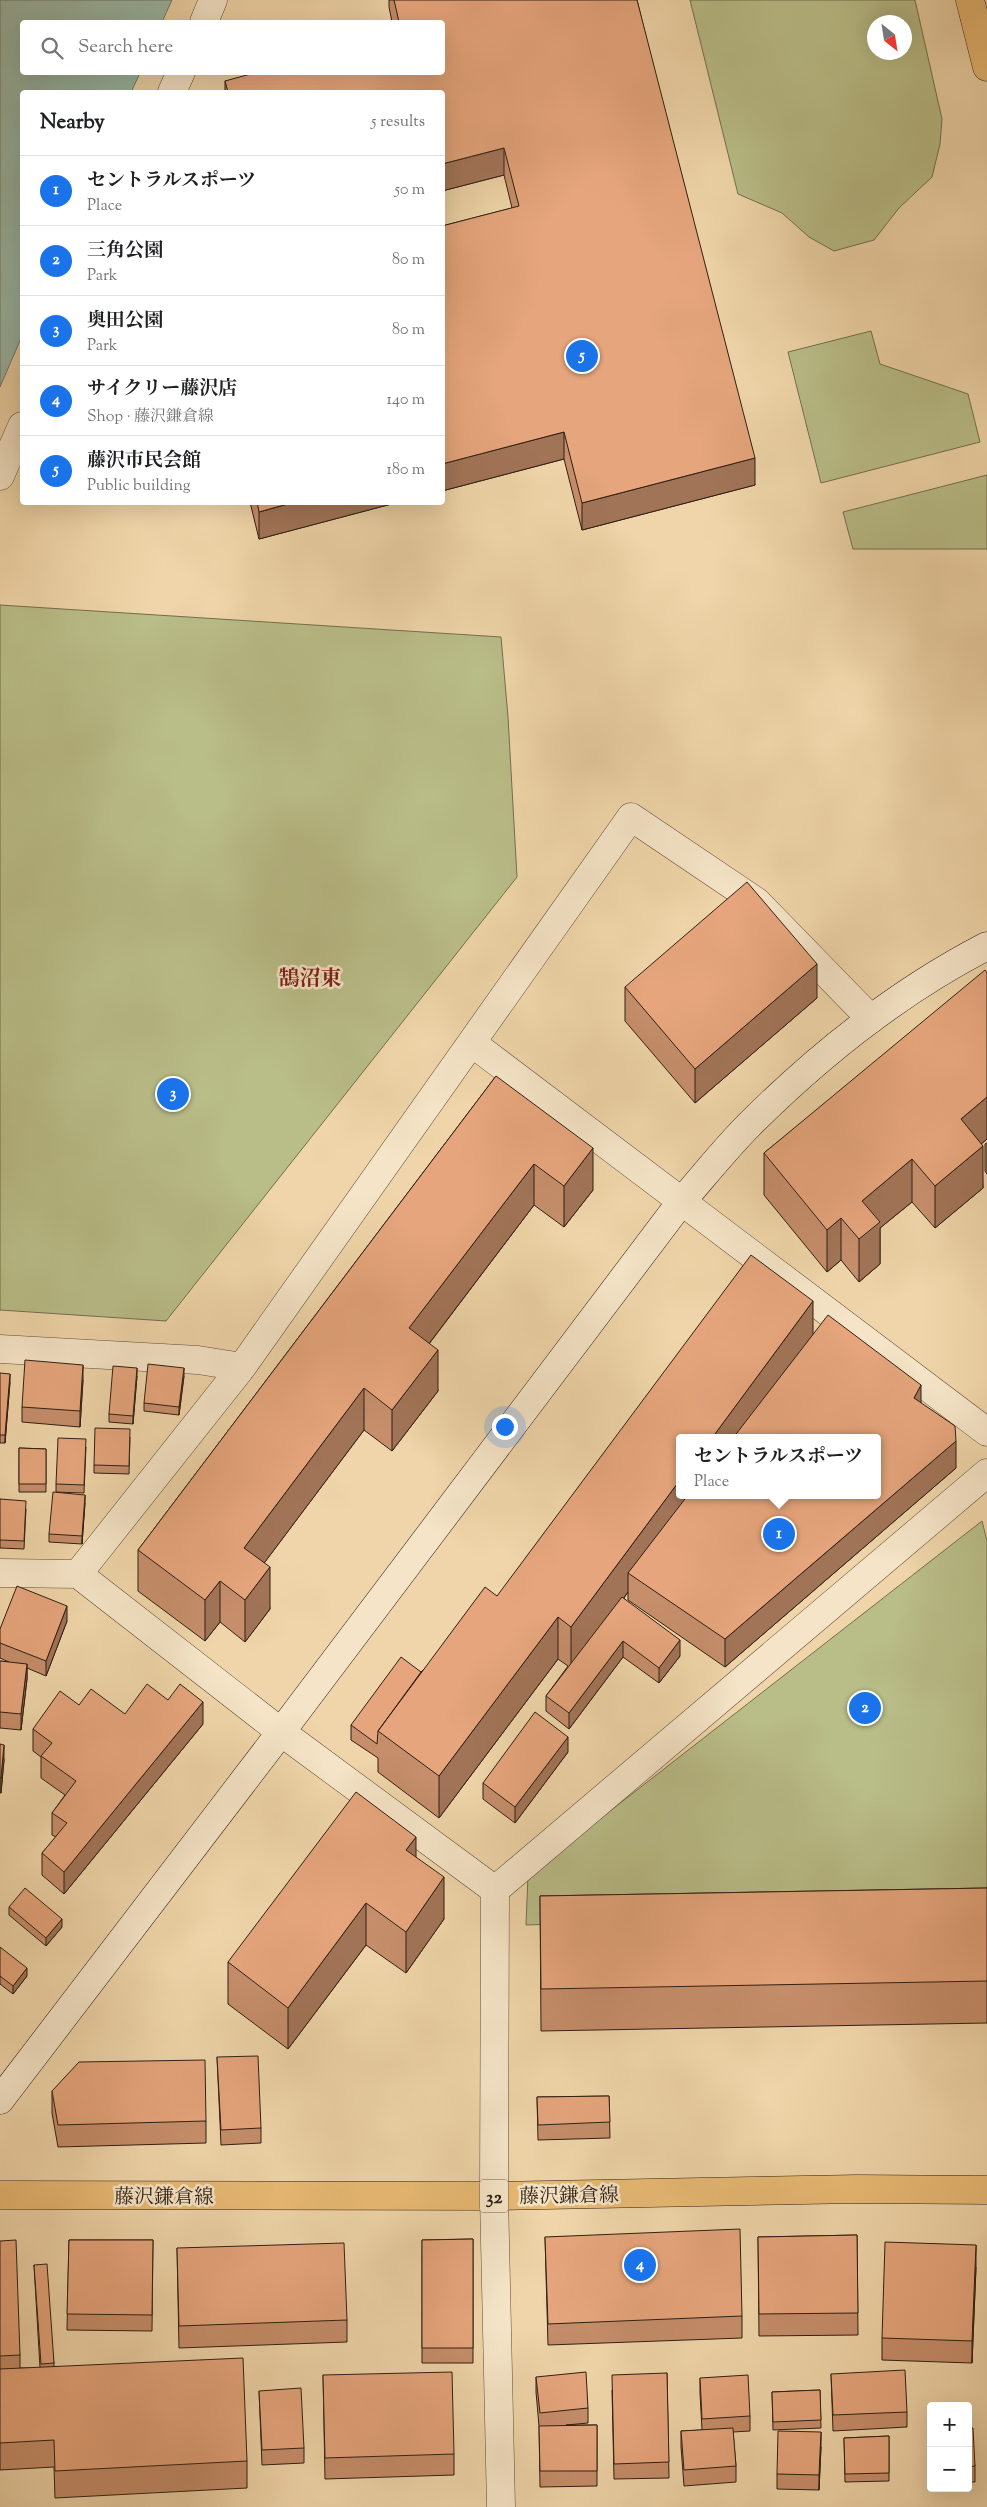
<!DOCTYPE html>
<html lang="en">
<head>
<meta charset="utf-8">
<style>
  :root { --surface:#fff; --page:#f6f6f6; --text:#202124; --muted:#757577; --line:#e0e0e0; --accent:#1a73e8 }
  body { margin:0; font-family:"Sorts Mill Goudy","Noto Serif JP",serif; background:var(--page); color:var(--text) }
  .controls { position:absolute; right:15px; bottom:15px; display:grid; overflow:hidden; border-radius:5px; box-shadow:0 5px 20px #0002 }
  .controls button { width:45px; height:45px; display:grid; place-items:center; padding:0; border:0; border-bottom:1px solid var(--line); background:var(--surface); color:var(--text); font:25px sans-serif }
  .compass { position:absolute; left:867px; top:15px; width:45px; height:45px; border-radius:50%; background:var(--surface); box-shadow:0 5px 20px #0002; rotate:150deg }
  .you { position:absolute; left:504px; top:1426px; width:18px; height:18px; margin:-12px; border:4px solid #fff; border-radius:50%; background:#1a73e8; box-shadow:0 0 0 8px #1a73e833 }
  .badge { display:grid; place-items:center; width:32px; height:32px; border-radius:50%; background:var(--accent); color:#fff; font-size:16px; font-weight:700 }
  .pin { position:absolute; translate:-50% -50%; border:2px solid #fff; box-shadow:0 1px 5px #0006 }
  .popup { position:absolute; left:676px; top:1434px; width:205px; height:65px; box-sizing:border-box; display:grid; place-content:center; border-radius:5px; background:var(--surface); filter:drop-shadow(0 1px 4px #0005); font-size:16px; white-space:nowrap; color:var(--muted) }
  .popup b { font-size:19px; color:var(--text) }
  .popup::after { content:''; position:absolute; left:50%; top:100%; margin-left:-10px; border:10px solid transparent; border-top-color:var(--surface) }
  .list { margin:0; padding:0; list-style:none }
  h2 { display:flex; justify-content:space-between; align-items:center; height:65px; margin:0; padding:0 20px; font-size:21px }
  h2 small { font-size:16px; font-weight:400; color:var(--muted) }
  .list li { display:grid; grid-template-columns:32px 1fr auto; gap:15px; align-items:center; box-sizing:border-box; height:70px; padding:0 20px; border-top:1px solid var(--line) }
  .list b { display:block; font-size:19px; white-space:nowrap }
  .list p { margin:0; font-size:16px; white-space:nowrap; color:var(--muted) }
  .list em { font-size:16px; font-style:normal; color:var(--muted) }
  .icon { flex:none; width:28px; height:28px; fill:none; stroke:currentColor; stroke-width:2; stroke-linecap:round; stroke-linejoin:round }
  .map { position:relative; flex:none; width:987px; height:2507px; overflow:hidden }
  .search { position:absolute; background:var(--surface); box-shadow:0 5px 20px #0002; left:20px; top:20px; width:425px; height:55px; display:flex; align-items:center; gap:12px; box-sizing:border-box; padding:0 18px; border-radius:5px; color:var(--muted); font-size:19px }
  .panel { position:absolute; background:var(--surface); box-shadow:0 5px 20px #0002; left:20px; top:90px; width:425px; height:415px; border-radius:5px }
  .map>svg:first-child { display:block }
</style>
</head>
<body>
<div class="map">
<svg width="987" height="2507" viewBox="0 0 987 2507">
  <rect width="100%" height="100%" fill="#efd5a9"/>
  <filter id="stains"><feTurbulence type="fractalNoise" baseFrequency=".004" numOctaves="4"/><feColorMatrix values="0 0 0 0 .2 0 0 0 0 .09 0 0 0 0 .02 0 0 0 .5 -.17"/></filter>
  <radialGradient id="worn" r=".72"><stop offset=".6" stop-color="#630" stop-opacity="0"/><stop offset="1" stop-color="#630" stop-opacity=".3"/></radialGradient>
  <!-- green -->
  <path fill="#b9bd88" stroke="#746e4e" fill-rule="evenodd" d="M690,0H915L942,119L940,144L932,177L899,208L874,240L834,251L809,237L782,213L738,194ZM874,22H904V52H874Z
    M871,331L880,364L968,394L980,442L821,483L788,352Z
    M987,475V549H853L843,512Z
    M0,605L501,637L508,717L517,877L166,1321L0,1310Z
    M982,1521L987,1541V1910L526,1925L528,1875Z"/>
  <!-- water -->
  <path fill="#9ab9a8" stroke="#6f7b6c" d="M0,0H172L162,22H22V72L140,73L131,92H22V336L0,387Z"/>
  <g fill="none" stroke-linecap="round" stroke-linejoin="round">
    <defs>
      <path id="street" d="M204,22L213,0
        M172,92L181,72
        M0,476L22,426
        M472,1043L987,1432
        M0,1349L198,1360L242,1367
        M0,1573L78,1574L281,1732L495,1890L494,2196L501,2507
        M78,1574L242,1367L631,817L757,902L871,1019
        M495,1890L987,1473"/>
      <path id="secondary" d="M0,2100L281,1732L681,1202C703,1177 725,1149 749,1125C819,1055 898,992 987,946"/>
      <path id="primary" d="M0,2195L494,2196L857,2189L987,2190"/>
      <path id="highway" d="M970,0L987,67"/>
    </defs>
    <!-- street casing -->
    <use href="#street" stroke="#5f4c38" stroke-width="29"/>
    <!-- secondary casing -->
    <use href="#secondary" stroke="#2f1f13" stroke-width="29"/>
    <!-- primary casing -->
    <use href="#primary" stroke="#2f1f13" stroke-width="29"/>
    <!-- highway casing -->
    <use href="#highway" stroke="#2f1f13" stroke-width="29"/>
    <!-- street -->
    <use href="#street" stroke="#f5e4c7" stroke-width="28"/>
    <!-- secondary -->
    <use href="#secondary" stroke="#f5e4c7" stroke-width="28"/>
    <!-- primary -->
    <use href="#primary" stroke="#e8ba74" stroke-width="28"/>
    <!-- highway -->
    <use href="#highway" stroke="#e8ba74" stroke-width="28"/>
  </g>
  <!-- wall -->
  <path fill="#c68e6b" stroke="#2f1f13" d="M389,0H637L755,485L582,530L564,459L442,491V226L512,208L504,175L442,191V92H225V81L442,72V22H392L389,7Z
    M250,502H399L259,539Z
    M987,973V1139L981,1144L983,1188L935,1228L912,1202L880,1228V1264L859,1282L841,1260L827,1272L764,1195V1153Z
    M625,987L817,998L695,1103L625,1021Z
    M496,1076L593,1190L564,1227L534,1205L429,1344L438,1391L392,1451L364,1430L264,1563L270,1609L245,1642L220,1622L205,1641L138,1591V1550Z
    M987,1143V1174L985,1171V1144Z
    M813,1334L921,1403L956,1468L725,1667L628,1600V1592L624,1598L680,1656L659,1683L623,1657L569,1729L546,1711V1696L568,1666L558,1659L439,1818L378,1772V1758L351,1740V1725L421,1672L497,1596Z
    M0,1373L10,1382L5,1443H0Z
    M137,1376L133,1424L109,1422V1414Z
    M184,1376L179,1415L144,1411V1403Z
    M83,1380L80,1427L22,1422V1407Z
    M130,1437L129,1474L94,1473V1465Z
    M86,1447L84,1493L56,1492V1484Z
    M19,1448L46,1449V1492H19Z
    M0,1499L26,1509L24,1549L0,1548Z
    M85,1503L82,1544L49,1542V1534Z
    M67,1621L46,1676L27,1668V1679L21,1730L0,1728V1661L9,1662L0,1658V1629Z
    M168,1700L203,1724L64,1894L42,1875V1853L56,1837L52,1835V1813L65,1795L41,1778V1757L33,1751V1729L79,1705L125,1714Z
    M0,1744L4,1760L1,1793H0Z
    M568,1752L515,1823L483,1799V1783Z
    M416,1857L444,1919L406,1973L366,1945L288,2049L228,2004V1962Z
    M987,1888V2023L541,2031L540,1896Z
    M9,1907L62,1927L46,1946L9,1915Z
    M0,1947L27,1976L13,1994L0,1984Z
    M217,2057L261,2128V2143L221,2145Z
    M52,2091L206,2121V2143L58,2147L52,2113Z
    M609,2096L610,2138L538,2140L537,2097Z
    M857,2235L858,2335L759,2336L758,2237Z
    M545,2237L742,2316V2338L548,2345Z
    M473,2239V2363H422V2240Z
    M69,2240H153L152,2331L67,2330Z
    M0,2241L20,2355V2368H40L34,2265L54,2363V2367L247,2461V2488L55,2498L54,2467L0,2470Z
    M177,2248L347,2320V2342L179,2348Z
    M976,2267L972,2363L882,2360V2338Z
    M667,2373L669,2478L614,2479L612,2390Z
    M831,2374L907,2412V2427L833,2431Z
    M323,2375L454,2454V2475L325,2479Z
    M536,2377L588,2408V2423L566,2425H597V2486L540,2487L539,2426L536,2392Z
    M700,2378L750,2416V2431L733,2432L736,2466V2482L684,2486L681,2447V2431L702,2430L700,2393Z
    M820,2390L821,2428L773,2430L772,2392Z
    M259,2391L304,2448V2463L262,2465Z
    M968,2428L975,2466V2482H968Z
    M928,2429H931V2484H930Z
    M889,2436V2481L845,2482L844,2438Z
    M821,2447L819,2490L777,2489V2474Z"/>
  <!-- shaded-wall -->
  <path fill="#a17457" stroke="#2f1f13" d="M504,148V175L442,191V164Z
    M564,432V459L442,491V464Z
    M755,458V485L582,530V503Z
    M295,502H399L259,539V512Z
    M817,964V998L695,1103V1069Z
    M987,1097V1139L961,1161V1119Z
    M983,1146V1188L935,1228V1186Z
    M593,1148V1190L564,1227V1186Z
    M912,1159V1202L880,1228V1264L859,1282V1239L862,1201Z
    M534,1164V1205L409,1370V1328Z
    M841,1218V1260L827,1272V1230Z
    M813,1301V1343L743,1438H712Z
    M438,1350V1391L392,1451V1410Z
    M83,1365V1380L80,1427V1411Z
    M137,1368V1376L133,1424V1416Z
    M184,1368V1376L179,1415V1407Z
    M10,1374V1382L5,1443V1435Z
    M921,1385V1413L914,1398Z
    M364,1388V1430L244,1590V1548Z
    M956,1441V1468L725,1667V1639Z
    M680,1480V1495H700L628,1573V1592L571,1669V1627Z
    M85,1495V1503L82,1544V1536Z
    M270,1567V1609L245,1642V1600Z
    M220,1581V1622L205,1641V1600Z
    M67,1606V1621L46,1676V1661Z
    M558,1617V1659L439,1818V1776Z
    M680,1640V1656L659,1683V1668Z
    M623,1641V1657L569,1729V1713Z
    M27,1664V1679L21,1730V1714Z
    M203,1702V1724L64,1894V1872Z
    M568,1737V1752L515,1823V1807Z
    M4,1745V1760L1,1793V1778Z
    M416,1837V1879L406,1850Z
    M444,1877V1919L406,1973V1932Z
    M366,1903V1945L288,2049V2008Z
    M62,1919V1927L46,1946V1938Z
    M27,1968V1976L13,1994V1986Z
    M976,2245V2267L972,2363V2341Z
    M821,2432V2447L819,2490V2475Z"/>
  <!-- building -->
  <path fill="#e6a57c" stroke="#2f1f13" d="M394,0H637L755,458L582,503L564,432L442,464V226L519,206L504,148L442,164V92H228L225,81L258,72H442V22H399Z
    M257,502H295L259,512Z
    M747,882L817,964L695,1069L625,987Z
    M985,970L987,973V1097L961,1119L983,1146L935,1186L912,1159L862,1201L880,1222L859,1239L841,1218L827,1230L764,1153Z
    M496,1076L593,1148L564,1186L534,1164L409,1328L438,1350L392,1410L364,1388L244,1548L270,1567L245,1600L220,1581L205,1600L138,1550Z
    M751,1255L813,1301L712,1438H680V1480L571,1627L558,1617L439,1776L378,1731L485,1587L497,1596Z
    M828,1315L921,1385L914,1398L955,1426L956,1441L725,1639L628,1573L688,1495H878V1438H733Z
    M25,1360L83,1365L80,1411L22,1407Z
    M148,1364L184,1368L179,1407L144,1403Z
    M113,1366L137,1368L133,1416L109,1414Z
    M0,1373L10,1374L5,1435H0Z
    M95,1428L130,1429L129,1466L94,1465Z
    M58,1438L86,1439L84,1485L56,1484Z
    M19,1448L46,1449V1484H19Z
    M53,1492L85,1495L82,1536L49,1534Z
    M0,1499L26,1501L24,1541L0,1540Z
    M17,1586L67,1606L46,1661L0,1643V1629Z
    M622,1597L680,1640L659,1668L623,1641L569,1713L546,1696Z
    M401,1657L421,1672L378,1731L377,1744L351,1725Z
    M0,1661L27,1664L21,1714L0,1712Z
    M147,1684L168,1700L180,1684L203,1702L64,1872L42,1853L67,1823L52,1813L76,1781L41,1756L52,1743L33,1729L60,1691L79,1705L91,1689L125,1714Z
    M535,1712L568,1737L515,1807L483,1783Z
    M0,1744L4,1745L1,1778L0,1777Z
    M356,1792L416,1837L406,1850L444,1877L406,1932L366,1903L288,2008L228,1962Z
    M25,1888L62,1919L46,1938L9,1907Z
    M987,1888V1981L541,1989L540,1896Z
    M0,1947L27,1968L13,1986L0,1976Z
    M258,2056L261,2128L221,2130L217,2057Z
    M205,2060L206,2121L58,2125L52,2091L79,2062Z
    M609,2096L610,2122L538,2125L537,2097Z
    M740,2229L742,2316L548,2324L545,2237Z
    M857,2235L858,2313L759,2314L758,2237Z
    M473,2239V2348H422V2240Z
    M16,2240L20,2355L0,2356V2241Z
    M69,2240H153L152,2315L67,2314Z
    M885,2242L976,2245L972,2341L882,2338Z
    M344,2243L347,2320L179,2326L177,2248Z
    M47,2264L54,2363L41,2364L34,2265Z
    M243,2358L247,2461L55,2471L54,2440L0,2443V2369Z
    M905,2370L907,2412L833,2415L831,2374Z
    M452,2372L454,2454L325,2458L323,2375Z
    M586,2372L588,2408L540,2413L536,2377Z
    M667,2373L669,2462L614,2464L612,2375Z
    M748,2375L750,2416L702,2419L700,2378Z
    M301,2388L304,2448L262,2450L259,2391Z
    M820,2390L821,2420L773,2422L772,2392Z
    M597,2425V2471H540L539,2426Z
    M733,2428L736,2466L684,2470L681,2431Z
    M968,2428H973L975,2466L968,2467Z
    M928,2429H931V2468H930Z
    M778,2431L821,2432L819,2475L777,2474Z
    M889,2436V2473L845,2474L844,2438Z"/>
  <g text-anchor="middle" stroke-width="5" stroke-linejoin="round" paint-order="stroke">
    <!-- shield labels -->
    <rect fill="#f5e4c7" stroke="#6a5a49" stroke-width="1" x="480" y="2179.5" width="28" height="33" rx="4"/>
    <g font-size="19" font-weight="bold" fill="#2f1f13">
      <text x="494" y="2203">32</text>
    </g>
    <!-- street labels -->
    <g font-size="20" fill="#2f1f13" stroke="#f5e4c7">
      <text transform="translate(569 2195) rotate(-1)" y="7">藤沢鎌倉線</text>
      <text x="164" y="2203">藤沢鎌倉線</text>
    </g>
    <!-- neighbourhood labels -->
    <g font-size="21" font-weight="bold" fill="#7a1f14" stroke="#f5e4c7">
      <text x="310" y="985">鵠沼東</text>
    </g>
  </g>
  <rect width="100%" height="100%" filter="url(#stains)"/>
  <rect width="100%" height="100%" fill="url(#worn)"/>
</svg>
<div class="controls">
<button>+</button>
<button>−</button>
</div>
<svg class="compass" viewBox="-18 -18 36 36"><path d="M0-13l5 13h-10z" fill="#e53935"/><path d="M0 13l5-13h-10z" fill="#757577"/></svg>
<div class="you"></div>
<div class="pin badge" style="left:779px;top:1534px">1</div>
<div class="popup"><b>セントラルスポーツ</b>Place</div>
<div class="pin badge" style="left:865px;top:1708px">2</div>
<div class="pin badge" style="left:173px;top:1094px">3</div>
<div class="pin badge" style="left:640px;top:2265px">4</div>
<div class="pin badge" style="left:582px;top:356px">5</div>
<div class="search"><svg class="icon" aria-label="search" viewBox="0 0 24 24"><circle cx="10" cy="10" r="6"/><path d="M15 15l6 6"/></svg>Search here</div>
<section class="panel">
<h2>Nearby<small>5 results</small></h2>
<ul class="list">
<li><span class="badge">1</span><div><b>セントラルスポーツ</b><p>Place</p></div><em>50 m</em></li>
<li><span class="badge">2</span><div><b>三角公園</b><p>Park</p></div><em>80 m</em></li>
<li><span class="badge">3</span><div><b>奥田公園</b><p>Park</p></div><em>80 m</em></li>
<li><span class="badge">4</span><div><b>サイクリー藤沢店</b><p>Shop · 藤沢鎌倉線</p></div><em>140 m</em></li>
<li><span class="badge">5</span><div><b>藤沢市民会館</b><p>Public building</p></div><em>180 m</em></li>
</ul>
</section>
</div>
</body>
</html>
